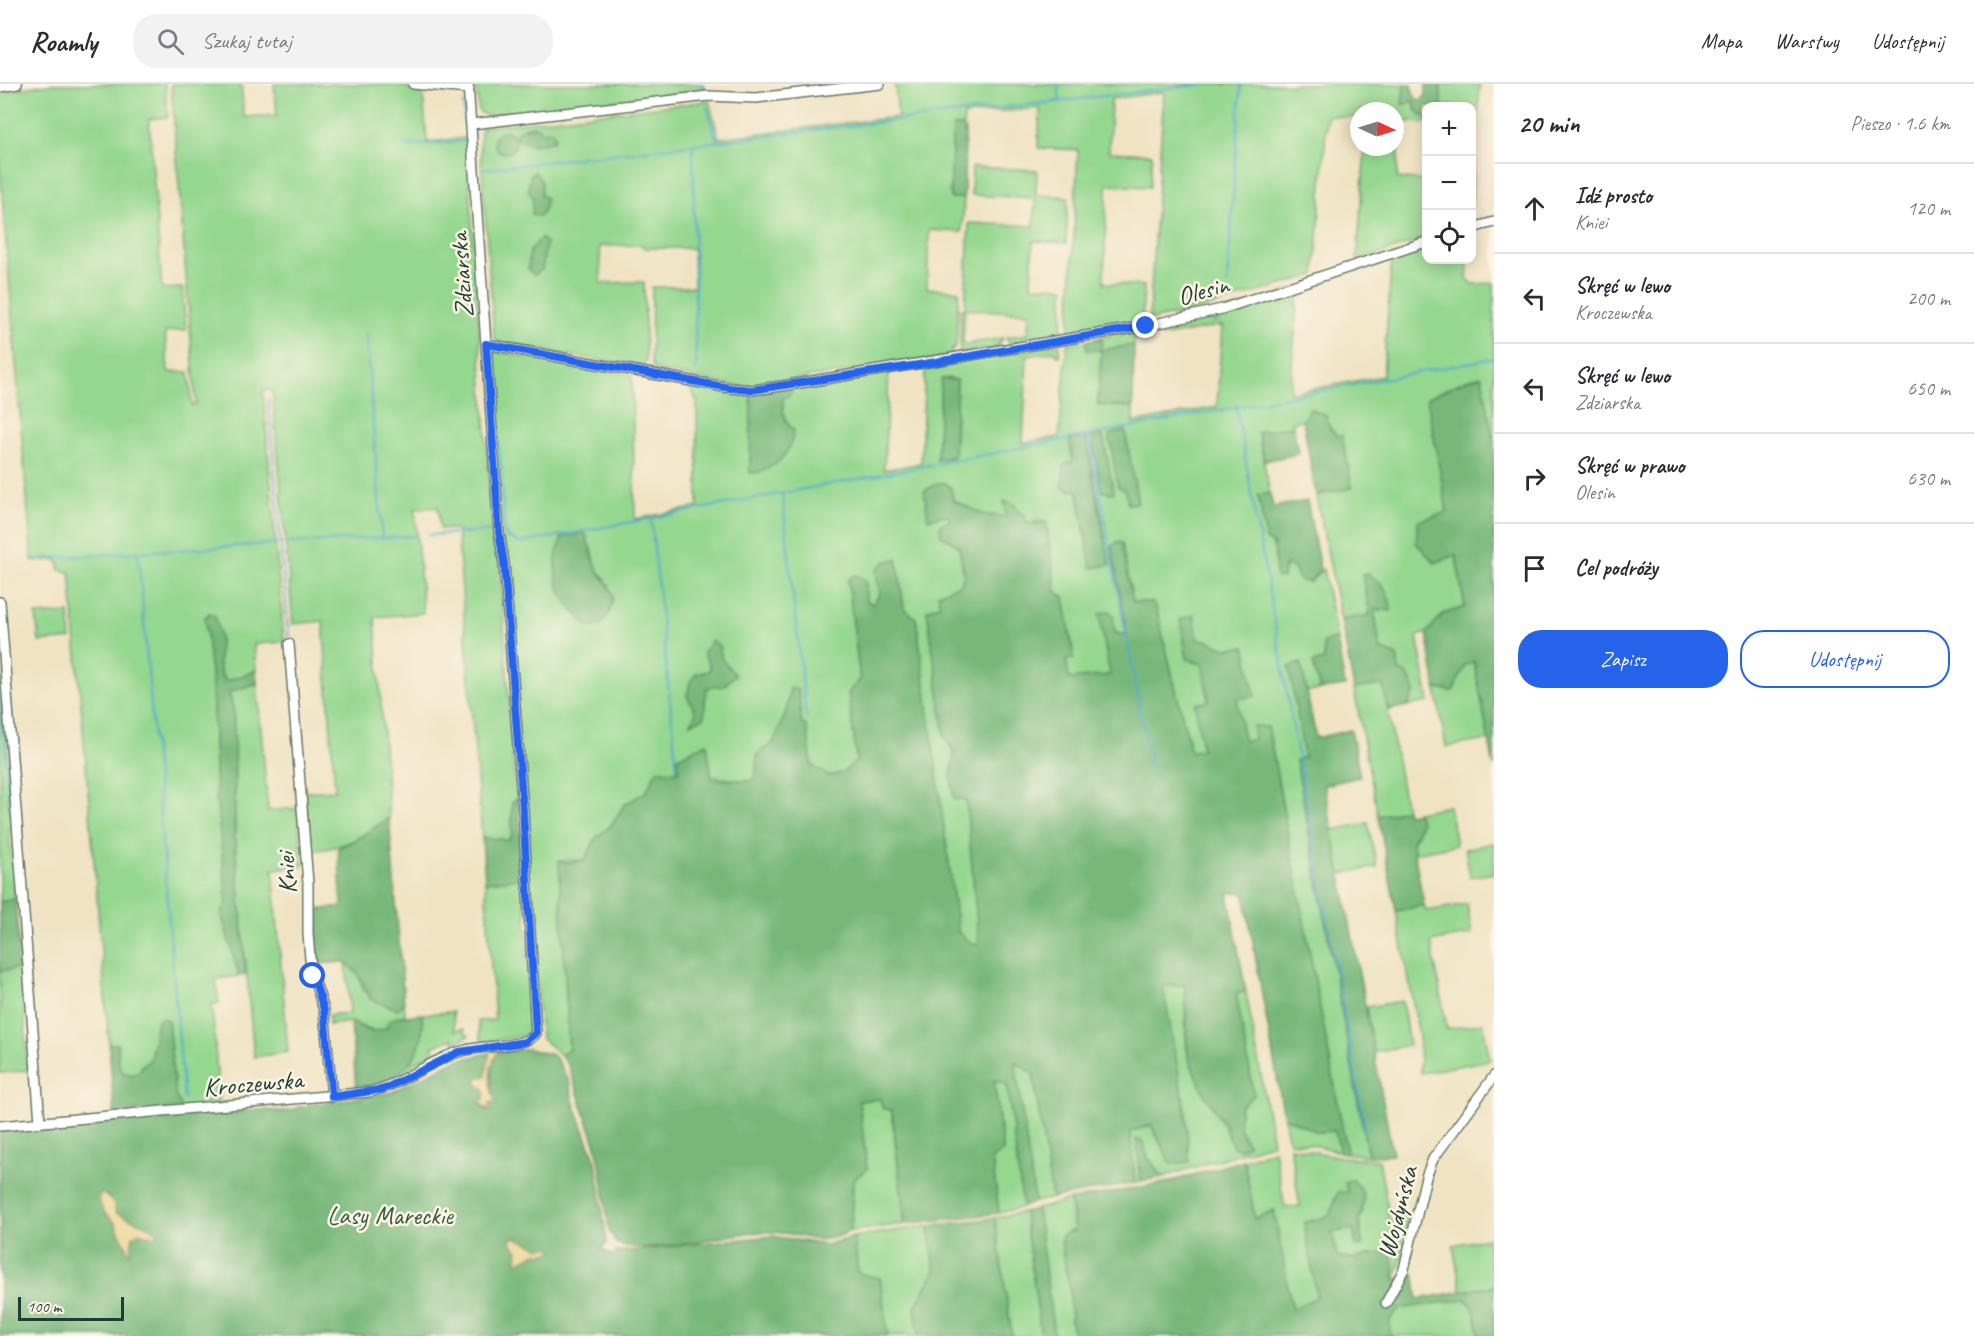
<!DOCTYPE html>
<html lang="pl">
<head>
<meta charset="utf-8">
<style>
  :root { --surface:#fff; --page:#f2f2f3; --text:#2b2b33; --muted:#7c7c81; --line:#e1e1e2; --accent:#2563eb }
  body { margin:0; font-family:Caveat,sans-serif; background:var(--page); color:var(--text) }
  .controls { position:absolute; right:18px; top:18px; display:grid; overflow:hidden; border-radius:12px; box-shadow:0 3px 15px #0003 }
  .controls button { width:54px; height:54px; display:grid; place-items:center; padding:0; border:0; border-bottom:2px solid var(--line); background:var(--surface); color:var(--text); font:30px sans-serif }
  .compass { position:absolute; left:1350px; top:18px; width:54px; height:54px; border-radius:50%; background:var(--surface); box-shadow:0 3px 15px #0003; rotate:94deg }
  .scale { position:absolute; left:18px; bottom:15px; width:106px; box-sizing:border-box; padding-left:6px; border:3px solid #1f3d34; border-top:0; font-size:16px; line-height:21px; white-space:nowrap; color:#1f3d34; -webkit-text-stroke:4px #fcf5e5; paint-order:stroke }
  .stop { position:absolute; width:18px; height:18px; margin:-14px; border:4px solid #2563eb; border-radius:50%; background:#fff }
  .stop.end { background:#2563eb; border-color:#fff; box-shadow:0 2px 6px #0008 }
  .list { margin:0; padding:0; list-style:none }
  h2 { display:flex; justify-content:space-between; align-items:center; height:78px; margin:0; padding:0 24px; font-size:26px }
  h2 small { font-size:20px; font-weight:400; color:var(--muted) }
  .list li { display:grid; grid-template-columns:39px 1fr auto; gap:18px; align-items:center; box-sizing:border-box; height:90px; padding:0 24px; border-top:2px solid var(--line) }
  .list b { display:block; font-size:22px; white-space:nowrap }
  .list p { margin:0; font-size:20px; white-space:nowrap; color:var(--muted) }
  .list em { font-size:20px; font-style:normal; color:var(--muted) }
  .actions { display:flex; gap:12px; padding:18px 24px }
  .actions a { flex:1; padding:14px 0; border:2px solid var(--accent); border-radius:24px; text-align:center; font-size:21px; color:var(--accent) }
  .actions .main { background:var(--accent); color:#fff }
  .icon { flex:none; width:33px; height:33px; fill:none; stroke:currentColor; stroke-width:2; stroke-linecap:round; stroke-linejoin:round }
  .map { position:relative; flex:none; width:1494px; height:1252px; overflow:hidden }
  header { display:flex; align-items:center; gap:36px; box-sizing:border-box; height:84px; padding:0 30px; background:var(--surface); border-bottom:2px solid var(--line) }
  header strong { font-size:28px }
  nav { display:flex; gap:33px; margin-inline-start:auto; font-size:21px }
  .search { width:420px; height:54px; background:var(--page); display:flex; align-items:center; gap:15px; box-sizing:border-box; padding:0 21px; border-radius:24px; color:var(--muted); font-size:22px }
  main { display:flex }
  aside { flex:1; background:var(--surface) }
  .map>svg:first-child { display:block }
</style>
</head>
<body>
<header>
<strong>Roamly</strong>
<div class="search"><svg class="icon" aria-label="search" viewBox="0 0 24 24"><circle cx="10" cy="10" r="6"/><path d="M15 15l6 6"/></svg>Szukaj tutaj</div>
<nav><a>Mapa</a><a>Warstwy</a><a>Udostępnij</a></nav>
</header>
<main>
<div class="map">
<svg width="1494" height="1252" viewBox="0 0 1494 1252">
  <rect width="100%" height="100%" fill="#fcf5e5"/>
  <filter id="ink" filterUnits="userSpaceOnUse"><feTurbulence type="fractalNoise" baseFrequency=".0167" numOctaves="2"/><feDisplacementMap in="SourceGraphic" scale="12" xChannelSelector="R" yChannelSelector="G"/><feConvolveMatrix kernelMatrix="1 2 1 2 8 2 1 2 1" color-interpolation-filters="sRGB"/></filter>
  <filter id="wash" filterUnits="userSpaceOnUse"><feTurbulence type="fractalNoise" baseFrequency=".008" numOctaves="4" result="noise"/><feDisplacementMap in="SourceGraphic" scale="24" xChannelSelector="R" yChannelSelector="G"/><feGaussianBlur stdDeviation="1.35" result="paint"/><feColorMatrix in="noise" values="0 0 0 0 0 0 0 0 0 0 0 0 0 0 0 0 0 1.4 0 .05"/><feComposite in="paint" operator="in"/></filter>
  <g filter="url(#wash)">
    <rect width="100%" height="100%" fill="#f0e3c4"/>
    <!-- green -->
    <path fill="#94d78f" stroke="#5a8a62" stroke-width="1.5" fill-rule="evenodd" d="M48,0H165L168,33L149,35L162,205L182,204L186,246L165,248L168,288H189L192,322L196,320L171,0H241L244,33L277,31L274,0H398L423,9L427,58L465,54L467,63L491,425L497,470H499L513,673L518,714L512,719V750L509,756L482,754L457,445H440L438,423L415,425L423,529L375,533L389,734C357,755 349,763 310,767L305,708L335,706L323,537L293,540L272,306L263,307L284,558L254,560L256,587L226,597C215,586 219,568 220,554L205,534L212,599L216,711L232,861L239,892L216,895L219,919L212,920L219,1018L182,1025L152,967L150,977L142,981L141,985L134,991L122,988L118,977V960H109L70,488L60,486L58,476L32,477L0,83V8Z
      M475,0H704L706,6L485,32L479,27Z
      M895,0H1404L1403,20L1414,17L1415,26L1426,33V39L1401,37L1397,94L1426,97V154L1362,176L1357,175L1365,63H1395V27H1359V40L1354,33L1327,32L1315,191L1190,228L1149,236L1164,8L1111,15L1109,68L1152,70L1150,103L1107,101L1104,199L1144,202L1142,236L1138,239L1073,251L1069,249L1078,66L1038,64L1040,24L964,31L963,42H953L950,114H964L962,148L929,146L927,204L959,207L956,261L948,273L743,303L655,286L651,279L652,203H694L693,164H644L643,161L600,162L601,199L644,198L646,277L641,283L499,259L494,254L480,58L482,43L709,17L719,54L898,33Z
      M1440,0H1480L1472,123V22H1442Z
      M972,83L1037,86L1036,111L1068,113L1066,159L1033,157L1031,202L1064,203L1062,246L1057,254L1011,261L1006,253L1028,250L1029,229L965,225L963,258L966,260L1003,254L996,264L960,268L961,225H965L969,139L1034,142L1035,114L971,111Z
      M1426,161V176H1468L1467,194L1473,200L1494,199V362L1482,292L1467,296L1427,315L1465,523L1443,530L1427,549L1417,552L1429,618L1407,622L1415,607L1407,590L1399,587L1397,572L1380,565L1374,524L1382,527L1369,490H1362L1370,531L1341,536L1316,411L1352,404L1338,352L1310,325L1303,336L1292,338L1293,342L1258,349L1270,409L1258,412L1270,457L1276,470V493L1288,481L1294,484L1300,497L1310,498L1323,485L1337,555L1323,558L1324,576L1313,579L1320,606L1307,608L1301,579L1289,583L1305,673L1296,676L1368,1072L1347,1069L1268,643L1254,656L1244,658L1237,615L1255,612L1245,563L1193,578L1202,580L1209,618L1202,666L1191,668L1156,524L1152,518H1133L1112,462L1127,551L1115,549L1114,539L1110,591L1069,595L1066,576L1074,574L1064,513L1056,508L1046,438H1026L1015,421L1004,417L1006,433L982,430L953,416L951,404L928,434L946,431L949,433L950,455L959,463L964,491L961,500L938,510L940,521L927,526L954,668L951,692L954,715H966L979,861L972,860L958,848L916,534L904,525L897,476L880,501V510L873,520L866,517V498L848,496L860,596L848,609L857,677L842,689L829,692L812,682L807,643L802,640L798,606L773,659L757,670L756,689L752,697C719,695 689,688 657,686L646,708L624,721L611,741L596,754L585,776L559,777L569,965L561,971L541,954L502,449L491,270L493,267L632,291L635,435L698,423L697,317L688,301L751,308V389C780,387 782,369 794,346C783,336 782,329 783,314L793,304L889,288L884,386L921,379L925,284L1060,260L1059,272L1054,267L1027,272L1023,359L1059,353L1067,259L1086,257V264L1101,265L1102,253L1135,247L1134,261L1101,266L1098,321L1133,323V339L1217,323L1222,242L1217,243V230L1294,205L1298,208L1290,309L1383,292L1392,172ZM950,294L957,296L954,373L937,376L941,295ZM1124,347H1125L1138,419L1128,420ZM1087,354L1110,481L1091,484L1077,406L1068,407L1069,378L1073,377ZM562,458L592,465L597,486L606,495L590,543C567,522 546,489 562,458Z
      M1211,231L1214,234V243L1162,253L1161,249L1149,251L1148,245Z
      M69,529L71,555L39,558L36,531Z
      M0,565L14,744H9L15,814L0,818Z
      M1474,577L1489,656L1446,663L1436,605L1453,607L1465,581Z
      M257,599L268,727L298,724L303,782L273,785L288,968L254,973L235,756L234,628L229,608Z
      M1383,600L1406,726L1378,732L1354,605Z
      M1449,722L1456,761L1414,769L1412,757C1421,748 1421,739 1417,728Z
      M1368,739L1377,783L1340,790L1332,746Z
      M1494,759V789L1470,793L1465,765Z
      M524,794L531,945L524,952L483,958L480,954L478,937L495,936L485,798Z
      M1467,820L1472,850L1431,858L1447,945L1483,939L1490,976L1420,989L1419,951L1396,827L1424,821L1426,827Z
      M346,878L358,890L364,907L396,925L404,919L405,931L397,933L386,945L375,948L351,938L329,941V931L350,929Z
      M21,884L28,986L0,989V887Z
      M1185,901C1186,921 1183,957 1189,975C1200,1007 1221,1032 1233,1063L1239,1043L1240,1023L1254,1011L1236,909L1246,908L1273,1059L1163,1093L1148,1074L1142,1057L1138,1084L1141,1097L1135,1099L1130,1048L1151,1041L1171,1079L1186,1030L1162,902Z
      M1402,917L1409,961L1373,968L1366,923Z
      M453,928L454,946L464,945L465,949L469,952L454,959V954L432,963L434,968L414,979L410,989L388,1000L359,1007L356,1003C398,1001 427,974 422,930Z
      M1015,978L1033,988L1052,1114L1035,1118Z
      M994,996L1007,1000L1023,1123L999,1129L992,1075L1003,1067Z
      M881,1015L891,1025L905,1140L851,1147L853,1096L867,1085L859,1017Z
      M1284,1033L1318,1048L1336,1047L1340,1068L1310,1060L1289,1058Z
      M1290,1063L1341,1073L1379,1076L1390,1138L1415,1131L1395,1196L1374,1169L1353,1175L1337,1173L1332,1148L1353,1145L1363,1161L1359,1136L1363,1128L1346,1098L1347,1108L1334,1115L1333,1126L1329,1132L1304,1139L1317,1213L1292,1226L1274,1126L1255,1135L1244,1076L1274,1066L1285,1124L1300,1122Z
      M1070,1116L1074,1147L1065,1186C1073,1203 1068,1231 1074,1252H1054L1037,1125Z
      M1024,1128L1041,1252H1012L995,1134Z
      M929,1142L935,1187L915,1223L919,1252H888L880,1194L858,1189L854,1153Z
      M1487,1154L1494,1202L1461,1207L1453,1161Z
      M1464,1215C1476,1220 1477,1240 1479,1252H1390V1235L1399,1225Z"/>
    <!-- forest -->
    <path fill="#77b87a" stroke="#4b7a57" stroke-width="1.5" fill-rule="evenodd" d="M1404,0H1412L1414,12L1420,18L1426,11V0H1440L1442,22H1426V33L1417,28L1414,17L1402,21Z
      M532,42L538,43L543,48L552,47L555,52L554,56C544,61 524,63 516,54L517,47Z
      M953,42H963L965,45L964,114H950Z
      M494 58a11 11 0 1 1 22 0a11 11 0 1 1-22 0Z
      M535,88L542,98L541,111L546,114L544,126L540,132L532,131L533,114L528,106L531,90Z
      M541,154L546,159L542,185L534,191L528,185L530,167Z
      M1102,253L1101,266L1134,261L1133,323L1098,321L1101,266L1088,267L1086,257Z
      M1482,292L1494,362V683L1474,578L1465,581L1453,607L1436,605L1427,549L1443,530L1465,523L1456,471L1435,479L1416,459L1418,437L1447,428L1427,314L1466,296Z
      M941,295L957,296L954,373L937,376Z
      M793,304L790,311L783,314C782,329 783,336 794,346C792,370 774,387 750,389L751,308Z
      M1310,325L1326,331L1330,345L1338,352L1342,351L1352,404L1316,411L1303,336Z
      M1293,342L1298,370L1264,377L1258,348Z
      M1125,347L1138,419L1128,420L1125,406L1118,403L1109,350Z
      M1103,351L1114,409L1102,408L1092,353Z
      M1085,353L1110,481L1091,484L1078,407L1062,404L1064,382L1073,377L1069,356Z
      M938,399H945L951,404L953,416L982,430L1006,433L1004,417L1015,421L1019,428L1025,431L1026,438H1046L1056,508L1064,513L1074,575L1066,576L1069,595L1110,591L1099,530L1109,527L1113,531L1115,549L1127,551L1112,462L1117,458L1122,459L1133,518H1152L1156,524L1191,668L1202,665L1195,620L1209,617L1202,580L1187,575L1180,535L1194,531L1198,557L1206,556L1226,564L1245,563L1255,612L1237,615L1244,657L1254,656L1253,642L1268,643L1347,1069L1340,1068L1335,1047L1318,1048L1284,1033L1244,809H1228L1246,908L1236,909L1254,1011L1240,1023L1239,1043L1248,1061L1240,1065L1233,1063L1223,1037L1205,1012L1188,973L1185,901L1163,902L1186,1030L1189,1078L1171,1080L1151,1041L1130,1048L1135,1099L1052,1114L1033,989L1015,978L1035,1118L1023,1123L1007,1000L994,996L1003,1067L992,1075L999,1129L905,1140L892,1026L883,1025L880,1015L859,1017L867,1085L853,1096L851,1147C815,1164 810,1151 775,1148C732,1145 654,1174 616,1159L609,1146L600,1080L596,1062L569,983L561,971L569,965L559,777L567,779L585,776L596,754L612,741L624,721L646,708L657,686L679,687L678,673L707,659L712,695L752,697L756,689L757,670L773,659L786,628L790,604L798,606L802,640L807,643L812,682L829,692L842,689L857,677L848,609L860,596L848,496L854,491C869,494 866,504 866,517L873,520L880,510L876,487L884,478L897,475L904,525L916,534L958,848L972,860L979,861L966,716L954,715L951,692L954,668L945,654L927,526L940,521L938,510L961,500L964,491L959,463L941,451L940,440L949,438V433L946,431L928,435L924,407Z
      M1270,409L1273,423L1307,417L1320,485L1310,498L1300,497L1294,484L1288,481L1284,483L1283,494L1276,493L1274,461L1266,456L1258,411Z
      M585,449C590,460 593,479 598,487C604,496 611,501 613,513C611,526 606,544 590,543C565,521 553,506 556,472C557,465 562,461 561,454Z
      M1362,490C1379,490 1391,511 1391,527L1374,524L1380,565L1397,572L1399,587L1407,590L1415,607L1407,622L1388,626L1383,601L1354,605L1341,536L1370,531Z
      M209,529L215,532C217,540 220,548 220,556C220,570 214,586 226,597L256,587L257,599L229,608L234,628L235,756L246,891L239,892L221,829L227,819L216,711L212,599L205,534Z
      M1337,555L1345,602L1320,606L1313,579L1324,576L1323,558Z
      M712,557L719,562L722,575L735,591L724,602L711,603L706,606L704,634L691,639C700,626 692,624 687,612L690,598L696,590L709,587L710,583L703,568Z
      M1301,579L1316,654L1351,646L1360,693L1324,701L1393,1071L1368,1072L1296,676L1304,673L1289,583Z
      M518,714L524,794L485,798L482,754L509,756L512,750V719Z
      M1406,726L1407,730L1417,728L1421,739L1412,757L1424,821L1396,827L1378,732Z
      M389,734L404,919L397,925L371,916L358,890L346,878L315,880L314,826L342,823L338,764L356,756Z
      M15,814L21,884L0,887V818Z
      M422,930C427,974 398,1001 356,1003L351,938L372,948L386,944L389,937L397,933Z
      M162,934L168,936L175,1010L182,1025L114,1029L109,960H118V977L122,988L134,991L141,985L142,981L150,977L157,937Z
      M528,965L554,971L569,997L573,1017L596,1078L607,1160L601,1165L614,1172L616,1168L773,1152L825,1161L854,1153L858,1189L880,1194L888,1252H0V1047L253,1026L289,1027L299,1023L392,1008L456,976L490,969L486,993L476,999L485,1006L484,1016L479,1019L486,1026C498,1011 485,988 497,969ZM108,1112L114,1127L126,1135L137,1138L156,1153L139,1148L133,1152L130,1170L115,1139L103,1127Z
      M1136,1055L1142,1057L1148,1074L1163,1093L1141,1097Z
      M1244,1076L1255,1135L1274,1126L1292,1225L1317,1213L1304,1139L1329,1132L1338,1108H1347L1345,1098L1352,1096C1371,1111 1361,1120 1359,1137C1359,1144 1362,1154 1363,1162L1356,1163L1353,1145L1332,1148L1337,1173L1353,1175L1389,1167L1394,1180L1395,1196L1414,1189L1418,1215L1494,1202V1252H1479C1477,1240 1476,1220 1464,1215L1399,1225L1390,1235V1252H1074C1068,1232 1072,1213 1068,1195C1065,1180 1061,1169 1061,1153L1067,1148L1074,1147L1070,1116L1169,1098Z
      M1037,1125L1054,1252H1041L1024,1128Z
      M995,1134L1012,1252H919L915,1223L935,1187L929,1142Z"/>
    <!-- sand -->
    <path fill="#eeda9e" stroke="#868c69" stroke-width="1.5" d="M513,965L497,969C489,982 487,1003 496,1016L489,1019L491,1026L479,1019L484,1016L485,1006L476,999L477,994L486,992L490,967Z
      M102,1109L113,1118L116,1129L150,1143L158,1149L156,1153L139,1148L133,1152L130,1170L115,1139L103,1127L98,1113Z
      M515,1153L540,1164L551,1163L553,1167L542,1170L538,1168L517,1179L518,1166L511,1159V1154Z"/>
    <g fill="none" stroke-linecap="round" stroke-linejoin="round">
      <!-- stream -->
      <path stroke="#4da9cb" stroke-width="2" d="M701,0L703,4
        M1058,0L1060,18
        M463,18L465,39
        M707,23L717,58
        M693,60L696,286
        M404,62L466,57V47
        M484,85L1206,0
        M1227,199L1241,0
        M366,249L382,454
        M494,272L505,446L506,453L520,459L1494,274
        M268,314L289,557
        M1236,322L1365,1047
        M1089,351L1152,690
        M782,409L806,633
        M651,434L677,685
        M428,451L493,447
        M289,459L417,452
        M138,468L184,1016
        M34,475L285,459
        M0,608L10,728"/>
    </g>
  </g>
  <g filter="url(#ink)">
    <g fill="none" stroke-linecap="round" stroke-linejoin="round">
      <defs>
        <path id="minor" d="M413,0L469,5
          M0,3L17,0
          M472,40L708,12L756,14L880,0
          M1472,144L1494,138
          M486,260L730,304L752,306L782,302L1146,242L1222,225L1426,158
          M0,518L40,1038
          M289,560L308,799V850L311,886L324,926L332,1013
          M0,1042L369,1008C404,1000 434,973 466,966C483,961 527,964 536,949L523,726L504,479L499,448L468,0
          M1386,1219L1404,1185L1426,1093L1433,1075L1494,992"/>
      </defs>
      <!-- minor casing -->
      <use href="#minor" stroke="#687766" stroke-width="12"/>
      <!-- minor -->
      <use href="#minor" stroke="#fff" stroke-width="9"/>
    </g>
  </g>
  <g fill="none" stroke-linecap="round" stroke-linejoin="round" filter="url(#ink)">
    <!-- route -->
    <path stroke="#2563eb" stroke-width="8" d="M313,892L324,926L332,1013L384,1005L459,968L525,958L536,949L523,726L504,479L499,448L486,260L730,304L752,306L918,281L1146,242"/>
  </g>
  <g text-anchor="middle" stroke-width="5" stroke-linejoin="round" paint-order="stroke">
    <!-- street labels -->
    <g font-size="26" fill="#1f3d34" stroke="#fcf5e5">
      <text transform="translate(461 191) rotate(-94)" y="9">Zdziarska</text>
      <text transform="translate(1203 206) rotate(-15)" y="9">Olesin</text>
      <text transform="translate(286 789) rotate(-94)" y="9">Kniei</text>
      <text transform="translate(253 999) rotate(-5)" y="9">Kroczewska</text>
      <text transform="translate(1397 1128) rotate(-75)" y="9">Wojdyńska</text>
    </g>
    <!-- park labels -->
    <g font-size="26" fill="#365c46" stroke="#fcf5e5">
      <text x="390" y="1140">Lasy Mareckie</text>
    </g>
  </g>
</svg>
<div class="controls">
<button>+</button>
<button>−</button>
<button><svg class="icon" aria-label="locate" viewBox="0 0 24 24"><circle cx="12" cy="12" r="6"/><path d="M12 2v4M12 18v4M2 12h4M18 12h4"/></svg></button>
</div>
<svg class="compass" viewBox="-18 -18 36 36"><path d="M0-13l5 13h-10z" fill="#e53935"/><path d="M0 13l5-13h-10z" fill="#7c7c81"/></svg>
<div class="scale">100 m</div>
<div class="stop" style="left:313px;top:892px"></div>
<div class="stop end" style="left:1146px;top:242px"></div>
</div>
<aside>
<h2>20 min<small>Pieszo · 1.6 km</small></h2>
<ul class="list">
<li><svg class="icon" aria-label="ahead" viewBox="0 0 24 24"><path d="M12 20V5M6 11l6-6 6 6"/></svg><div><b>Idź prosto</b><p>Kniei</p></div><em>120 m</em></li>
<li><svg class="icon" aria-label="left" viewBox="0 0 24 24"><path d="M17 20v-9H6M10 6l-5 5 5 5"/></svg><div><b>Skręć w lewo</b><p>Kroczewska</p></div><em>200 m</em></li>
<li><svg class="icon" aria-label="left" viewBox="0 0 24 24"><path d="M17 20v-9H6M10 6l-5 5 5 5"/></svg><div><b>Skręć w lewo</b><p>Zdziarska</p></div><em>650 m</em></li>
<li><svg class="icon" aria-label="right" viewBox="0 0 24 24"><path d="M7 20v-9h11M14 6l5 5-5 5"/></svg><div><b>Skręć w prawo</b><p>Olesin</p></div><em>630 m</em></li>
<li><svg class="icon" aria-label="arrive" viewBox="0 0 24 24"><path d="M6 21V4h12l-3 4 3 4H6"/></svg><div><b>Cel podróży</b></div></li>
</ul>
<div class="actions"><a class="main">Zapisz</a><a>Udostępnij</a></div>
</aside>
</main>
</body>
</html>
